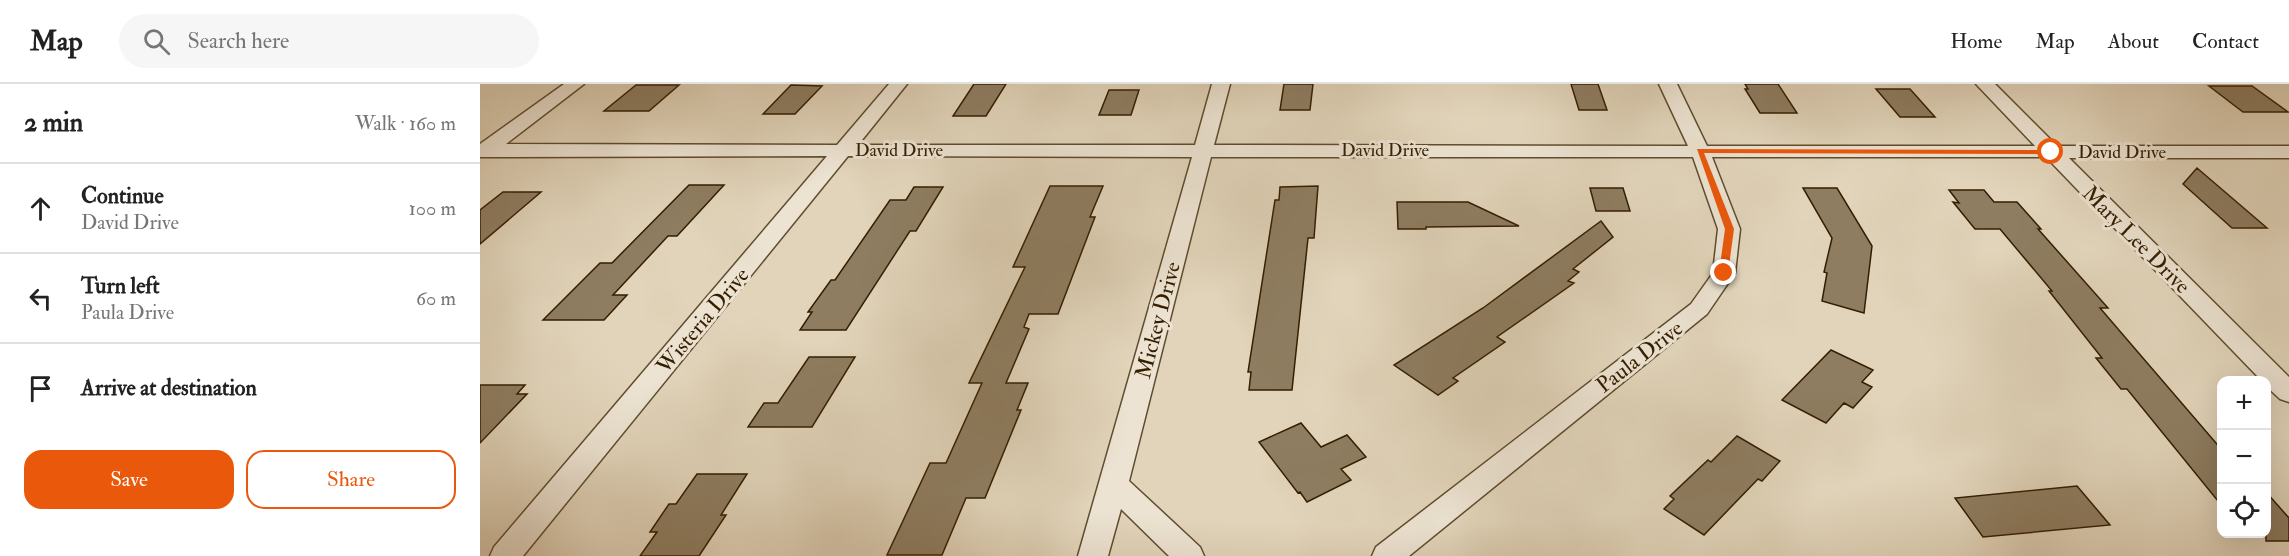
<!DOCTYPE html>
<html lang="en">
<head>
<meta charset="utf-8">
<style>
  :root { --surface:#fff; --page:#f6f6f6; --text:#222; --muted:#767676; --line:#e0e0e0; --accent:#ea580c }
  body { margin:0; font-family:"IM FELL Double Pica",serif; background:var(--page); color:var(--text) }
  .controls { position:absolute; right:18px; bottom:18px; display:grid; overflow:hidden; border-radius:12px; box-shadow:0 6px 24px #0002 }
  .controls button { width:54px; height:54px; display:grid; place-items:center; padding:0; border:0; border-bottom:2px solid var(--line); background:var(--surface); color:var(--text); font:30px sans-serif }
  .stop { position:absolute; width:18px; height:18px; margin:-14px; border:4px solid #ea580c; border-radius:50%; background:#fff }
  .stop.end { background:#ea580c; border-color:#fff; box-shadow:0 2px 6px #0008 }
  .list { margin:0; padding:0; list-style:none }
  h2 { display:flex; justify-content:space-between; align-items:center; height:78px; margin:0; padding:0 24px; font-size:26px }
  h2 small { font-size:20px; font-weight:400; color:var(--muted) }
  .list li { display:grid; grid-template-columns:39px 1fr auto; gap:18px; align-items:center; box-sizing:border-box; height:90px; padding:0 24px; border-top:2px solid var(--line) }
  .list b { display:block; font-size:22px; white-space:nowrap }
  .list p { margin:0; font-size:20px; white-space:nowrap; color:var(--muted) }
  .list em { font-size:20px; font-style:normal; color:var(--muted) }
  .actions { display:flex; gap:12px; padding:18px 24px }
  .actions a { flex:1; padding:14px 0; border:2px solid var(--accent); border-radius:18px; text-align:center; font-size:21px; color:var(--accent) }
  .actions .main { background:var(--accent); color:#fff }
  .icon { flex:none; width:33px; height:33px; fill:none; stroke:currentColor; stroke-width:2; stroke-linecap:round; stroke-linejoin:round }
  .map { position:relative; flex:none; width:1809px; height:472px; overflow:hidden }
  header { display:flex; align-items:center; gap:36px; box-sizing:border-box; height:84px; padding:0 30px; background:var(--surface); border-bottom:2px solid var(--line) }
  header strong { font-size:28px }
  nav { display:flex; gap:33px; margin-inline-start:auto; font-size:21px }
  .search { width:420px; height:54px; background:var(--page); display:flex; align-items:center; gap:15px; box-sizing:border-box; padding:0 21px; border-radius:33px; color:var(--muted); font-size:22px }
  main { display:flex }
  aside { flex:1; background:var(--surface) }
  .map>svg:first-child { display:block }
</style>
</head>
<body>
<header>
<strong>Map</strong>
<div class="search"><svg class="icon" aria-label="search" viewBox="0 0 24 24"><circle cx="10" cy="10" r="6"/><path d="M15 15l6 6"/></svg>Search here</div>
<nav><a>Home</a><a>Map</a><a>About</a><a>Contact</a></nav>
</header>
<main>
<aside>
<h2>2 min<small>Walk · 160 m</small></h2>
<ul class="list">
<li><svg class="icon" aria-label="ahead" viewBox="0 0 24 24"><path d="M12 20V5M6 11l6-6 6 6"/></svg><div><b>Continue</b><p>David Drive</p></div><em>100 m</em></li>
<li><svg class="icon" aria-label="left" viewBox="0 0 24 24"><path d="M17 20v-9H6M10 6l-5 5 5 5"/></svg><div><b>Turn left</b><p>Paula Drive</p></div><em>60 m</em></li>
<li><svg class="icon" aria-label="arrive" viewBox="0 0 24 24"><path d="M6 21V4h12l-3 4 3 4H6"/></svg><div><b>Arrive at destination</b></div></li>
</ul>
<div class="actions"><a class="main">Save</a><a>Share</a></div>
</aside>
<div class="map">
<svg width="1809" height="472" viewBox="0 0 1809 472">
  <rect width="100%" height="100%" fill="#e1d4ba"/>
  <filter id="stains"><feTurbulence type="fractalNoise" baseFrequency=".00333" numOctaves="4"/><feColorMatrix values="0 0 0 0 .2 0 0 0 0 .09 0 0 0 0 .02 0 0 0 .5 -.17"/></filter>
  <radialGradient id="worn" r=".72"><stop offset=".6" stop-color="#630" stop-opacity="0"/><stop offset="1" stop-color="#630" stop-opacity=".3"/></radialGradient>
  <!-- building -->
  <path fill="#8e7d61" stroke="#341e00" stroke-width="1.5" d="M494,0H526L506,32H473Z
    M804,0H833L830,26H800Z
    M1091,0H1118L1127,26H1099Z
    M1265,0H1298L1317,29H1280L1265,5H1268Z
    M156,1H199L169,27H124Z
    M311,1L342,2L315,30H283Z
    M1729,2H1772L1808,28H1763Z
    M1396,5H1430L1455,33H1420Z
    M629,6H659L651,31H619Z
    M1717,84L1787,144H1752L1703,100Z
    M209,101H244L197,152H188L133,211H147L124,236H63L120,179H132Z
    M570,102H623L610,133H615L578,230H549L544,243L549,245L526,299H548L537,326H541L505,414H486L462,471H407L450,379H466L502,299H489L545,183H533Z
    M838,102L834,154H828L812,306H769L771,288H768L795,116H799L800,103Z
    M434,103H463L436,147H430L366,246H320L332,228H328L351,196H355L410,116H426Z
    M1110,104H1143L1150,127H1116Z
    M1323,104H1357L1392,162L1384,229L1342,217L1347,189L1344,188L1352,154Z
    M1469,106H1504L1514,118H1537L1561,145H1558L1628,224H1620L1742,366V422L1647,305H1641L1616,274H1622L1569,207H1572L1520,145H1495L1473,118L1479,119Z
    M23,108H61L0,160V126Z
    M917,118H988L1039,142L946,143V145H918Z
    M1121,137L1133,153L1093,185L1099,188L1088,197L1094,199L1017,253L1025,258L973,294L978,297L958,311L914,281L1003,224Z
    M1351,266L1393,286L1382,298L1392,303L1373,324L1364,319L1346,339L1302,316Z
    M329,273H375L332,343H268L284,319H298Z
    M0,301H45L37,310H47L0,359Z
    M821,339L841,363L867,351L886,373L861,385L871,396L827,418L820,408L818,409L779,358Z
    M1257,352L1300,377L1282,397L1278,395L1224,451L1184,425L1194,415L1190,412L1228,376L1231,378Z
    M217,390H267L241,431H246L219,472H160L177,448H170L189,420H196Z
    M1597,402L1630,441L1503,453L1475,414Z
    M1786,408L1809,434V457H1786Z"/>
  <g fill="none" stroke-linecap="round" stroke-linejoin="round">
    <defs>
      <path id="street" d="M84,0H104L26,60L357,61L409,0H427L378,61H715L732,0H750L734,61L1208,62L1179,0H1197L1227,62H1555L1496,0H1515L1577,62H1809V74H1589L1809,293V318L1800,315L1786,302V296H1781L1566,73H1232L1260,145L1255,189L1227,230L929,472H892L896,463L1211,220L1233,189L1238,145L1213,73H731L649,397L720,463L724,472H689L641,425L628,472H598L712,73L368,72L43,472H10L14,463L347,72L0,73V60Z"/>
    </defs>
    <!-- street casing -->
    <use href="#street" stroke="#5f4c2e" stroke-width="3"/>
    <!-- street -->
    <use href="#street" fill="#ece3d2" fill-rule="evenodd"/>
  </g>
  <!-- route -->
  <path fill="#ea580c" d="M1217,65L1571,66L1575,68L1571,70L1224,69L1254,145L1248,189L1244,192L1239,189L1245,145Z"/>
  <g text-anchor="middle" stroke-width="6" stroke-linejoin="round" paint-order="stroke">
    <!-- far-street labels -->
    <g font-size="18" fill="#341e00" stroke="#ece3d2">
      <text x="419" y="72">David Drive</text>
      <text x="905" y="72">David Drive</text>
      <text x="1642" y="74">David Drive</text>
    </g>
    <!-- street labels -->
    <g font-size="22" fill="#341e00" stroke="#ece3d2">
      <text transform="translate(1657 155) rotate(45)" y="8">Mary Lee Drive</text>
      <text transform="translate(222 236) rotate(-50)" y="8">Wisteria Drive</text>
      <text transform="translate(677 236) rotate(-75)" y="8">Mickey Drive</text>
      <text transform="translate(1159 272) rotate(-38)" y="8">Paula Drive</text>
    </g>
  </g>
  <rect width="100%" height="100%" filter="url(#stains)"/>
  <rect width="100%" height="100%" fill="url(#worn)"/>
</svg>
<div class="controls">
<button>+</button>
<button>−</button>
<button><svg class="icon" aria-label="locate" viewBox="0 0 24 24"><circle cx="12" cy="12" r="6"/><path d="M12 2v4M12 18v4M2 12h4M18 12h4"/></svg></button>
</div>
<div class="stop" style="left:1571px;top:68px"></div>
<div class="stop end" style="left:1244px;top:189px"></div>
</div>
</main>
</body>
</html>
